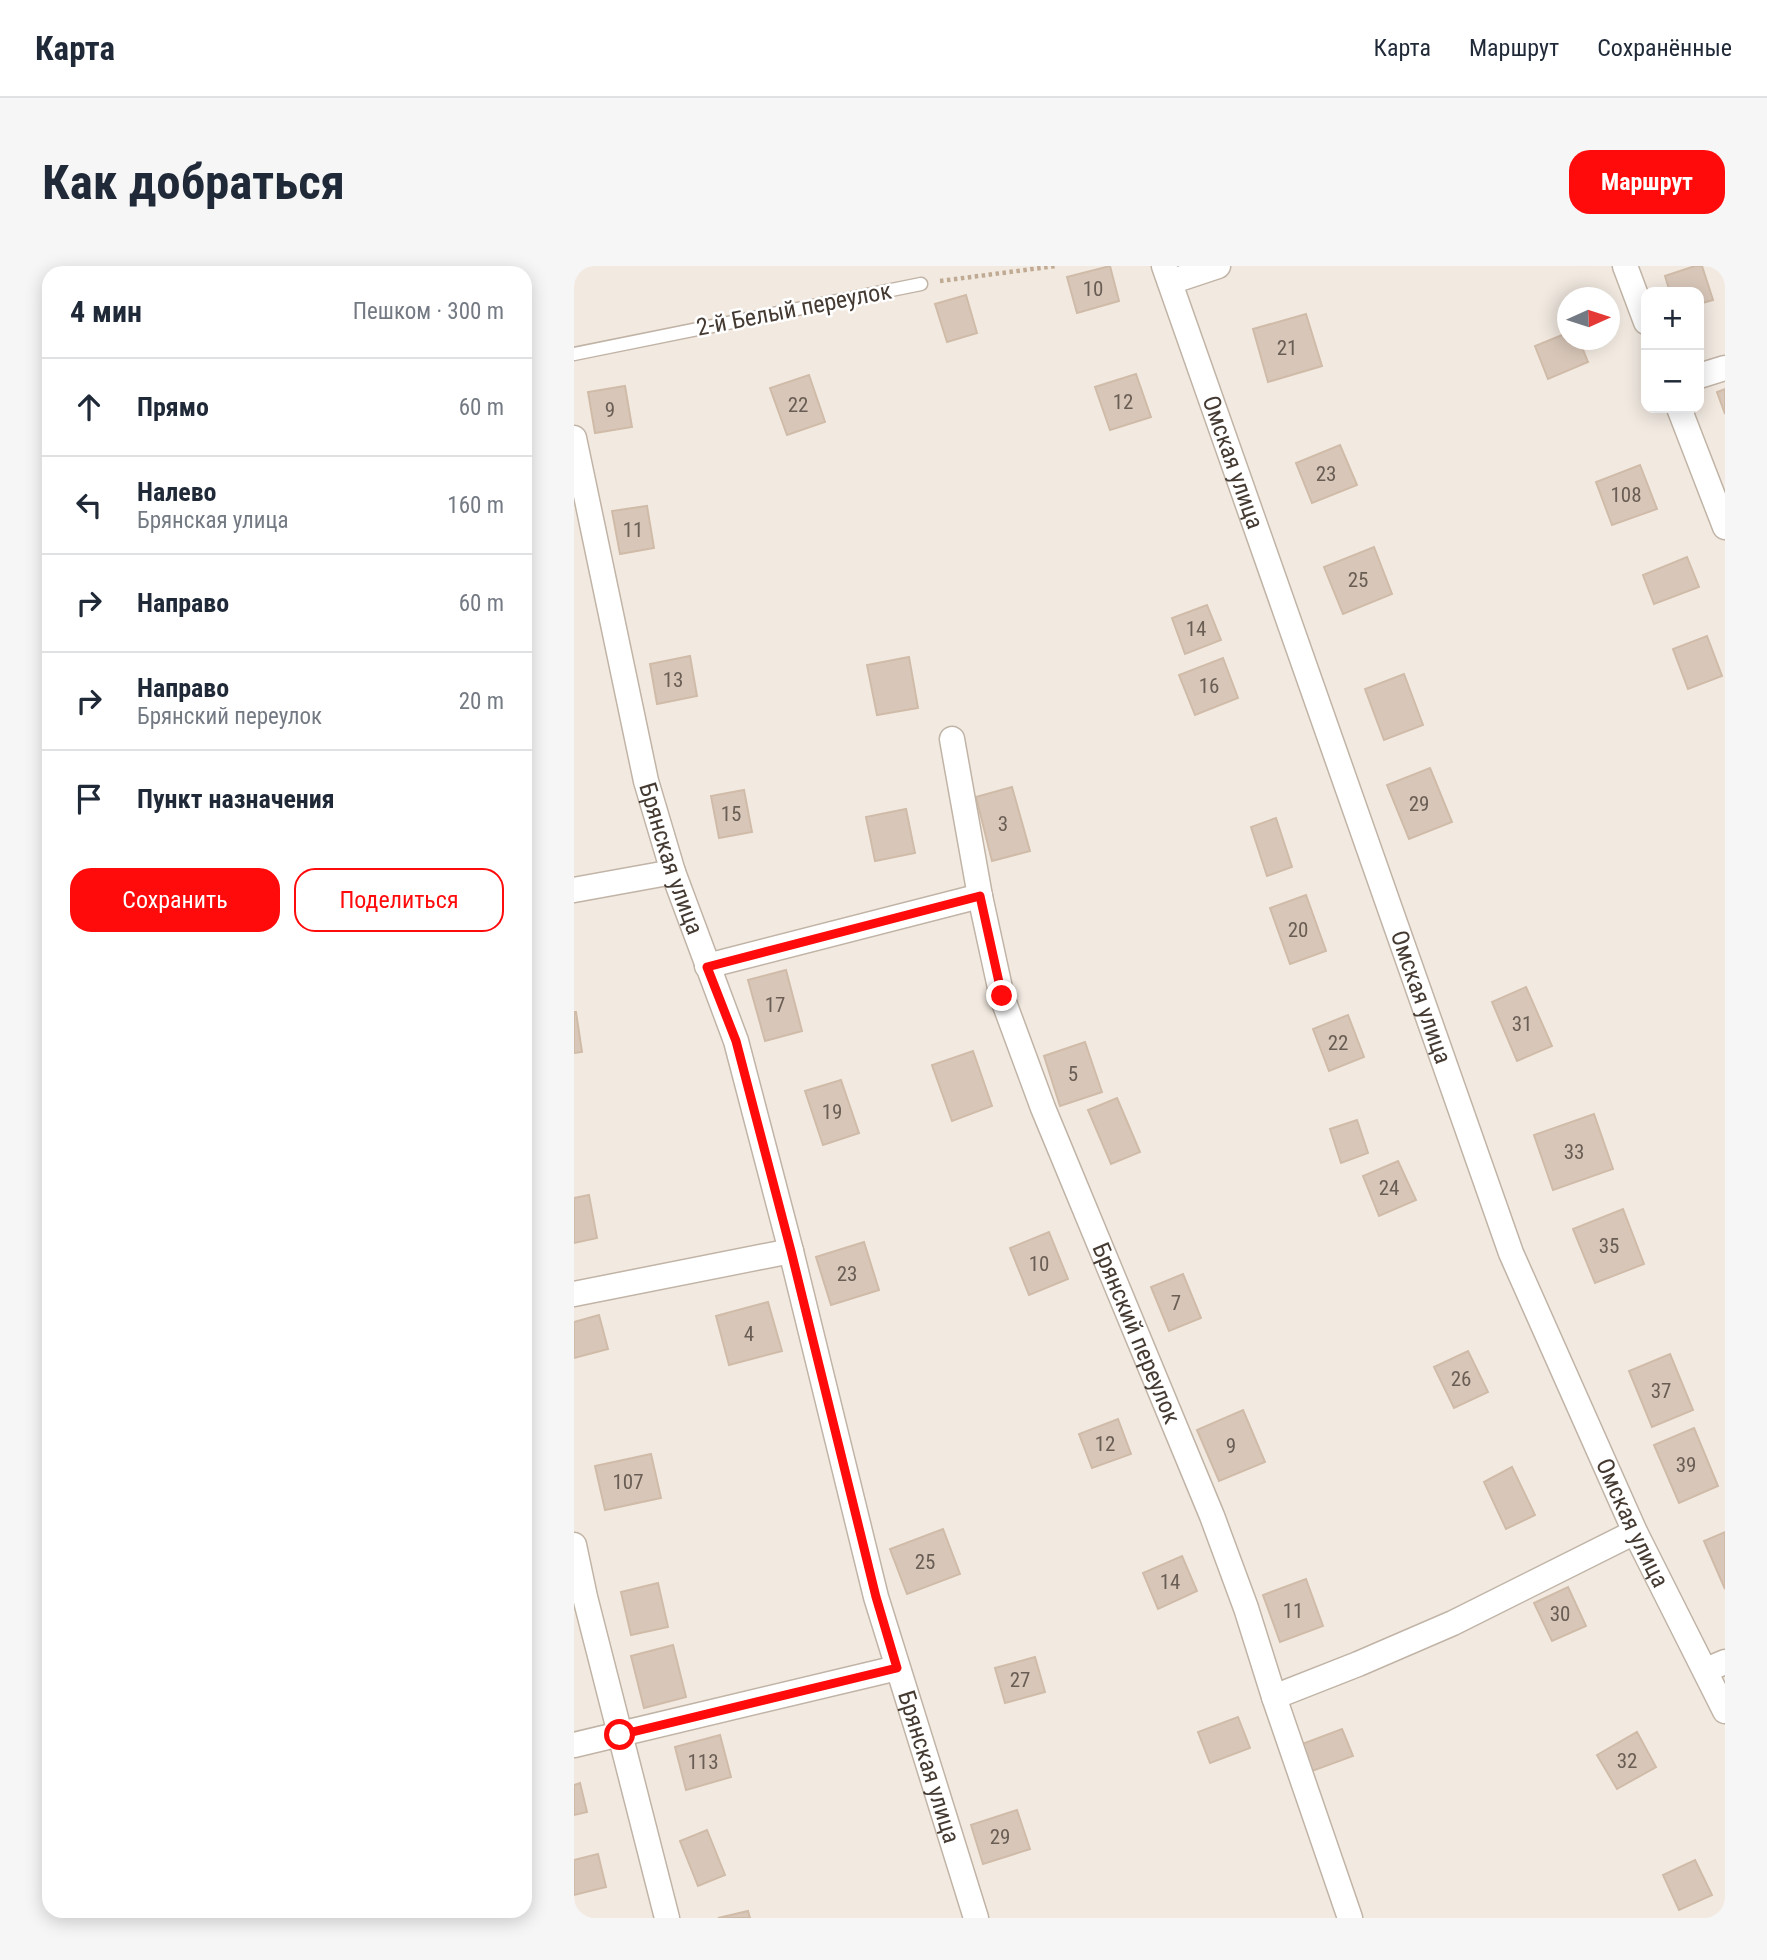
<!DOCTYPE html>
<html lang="ru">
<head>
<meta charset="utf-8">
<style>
  :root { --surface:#fff; --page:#f6f6f7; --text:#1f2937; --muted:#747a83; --line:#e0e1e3; --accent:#ff0b0c }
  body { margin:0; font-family:"Roboto Condensed",sans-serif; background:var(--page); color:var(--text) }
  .controls { position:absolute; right:21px; top:21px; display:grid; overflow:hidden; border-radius:14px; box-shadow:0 4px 18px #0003 }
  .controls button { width:63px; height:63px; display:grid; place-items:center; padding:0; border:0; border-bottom:2px solid var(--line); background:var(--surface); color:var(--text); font:35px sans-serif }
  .compass { position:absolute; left:983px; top:21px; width:63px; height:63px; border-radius:50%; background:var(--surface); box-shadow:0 4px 18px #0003; rotate:87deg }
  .stop { position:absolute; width:21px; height:21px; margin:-16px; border:5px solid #ff0b0c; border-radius:50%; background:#fff }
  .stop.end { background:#ff0b0c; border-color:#fff; box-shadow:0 2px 7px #0008 }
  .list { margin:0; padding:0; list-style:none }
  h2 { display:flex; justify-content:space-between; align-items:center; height:91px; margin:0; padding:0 28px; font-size:30px }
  h2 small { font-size:23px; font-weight:400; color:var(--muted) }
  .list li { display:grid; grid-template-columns:46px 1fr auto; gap:21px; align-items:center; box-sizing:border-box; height:98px; padding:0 28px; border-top:2px solid var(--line) }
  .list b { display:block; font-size:26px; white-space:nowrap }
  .list p { margin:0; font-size:23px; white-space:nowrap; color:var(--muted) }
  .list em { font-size:23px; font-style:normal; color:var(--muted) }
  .actions { display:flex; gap:14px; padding:21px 28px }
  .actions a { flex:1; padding:16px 0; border:2px solid var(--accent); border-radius:21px; text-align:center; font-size:24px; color:var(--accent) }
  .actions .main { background:var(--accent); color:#fff }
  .icon { flex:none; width:38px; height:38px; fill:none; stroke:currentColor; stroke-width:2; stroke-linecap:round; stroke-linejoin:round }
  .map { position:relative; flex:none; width:1151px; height:1652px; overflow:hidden; border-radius:21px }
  header { display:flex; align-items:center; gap:42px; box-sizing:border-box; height:98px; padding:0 35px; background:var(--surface); border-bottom:2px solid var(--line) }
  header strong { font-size:33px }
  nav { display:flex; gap:38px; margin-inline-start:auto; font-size:24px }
  .intro { display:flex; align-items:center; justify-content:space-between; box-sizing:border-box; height:168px; padding:0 42px }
  h1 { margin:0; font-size:49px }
  .button { padding:18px 32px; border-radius:21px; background:var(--accent); color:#fff; font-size:24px; font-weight:700 }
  main { display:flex; gap:42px; padding:0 42px }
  aside { flex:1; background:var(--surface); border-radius:21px; box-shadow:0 4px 18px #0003 }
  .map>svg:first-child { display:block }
</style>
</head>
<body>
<header>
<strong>Карта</strong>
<nav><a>Карта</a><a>Маршрут</a><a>Сохранённые</a></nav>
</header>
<div class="intro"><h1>Как добраться</h1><a class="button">Маршрут</a></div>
<main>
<aside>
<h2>4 мин<small>Пешком · 300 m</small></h2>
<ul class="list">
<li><svg class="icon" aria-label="ahead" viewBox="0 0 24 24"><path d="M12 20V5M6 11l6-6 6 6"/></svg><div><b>Прямо</b></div><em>60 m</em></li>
<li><svg class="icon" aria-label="left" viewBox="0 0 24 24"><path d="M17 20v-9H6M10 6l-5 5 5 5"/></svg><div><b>Налево</b><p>Брянская улица</p></div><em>160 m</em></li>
<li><svg class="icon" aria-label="right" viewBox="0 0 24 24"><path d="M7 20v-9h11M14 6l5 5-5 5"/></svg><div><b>Направо</b></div><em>60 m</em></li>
<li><svg class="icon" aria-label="right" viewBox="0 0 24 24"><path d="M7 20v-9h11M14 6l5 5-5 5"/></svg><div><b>Направо</b><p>Брянский переулок</p></div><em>20 m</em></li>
<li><svg class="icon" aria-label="arrive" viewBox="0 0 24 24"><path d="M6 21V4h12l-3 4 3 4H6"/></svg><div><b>Пункт назначения</b></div></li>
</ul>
<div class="actions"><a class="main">Сохранить</a><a>Поделиться</a></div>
</aside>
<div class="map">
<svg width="1151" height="1652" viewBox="0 0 1151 1652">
  <rect width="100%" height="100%" fill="#f2eae1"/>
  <!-- building -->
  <path fill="#d8c7b9" stroke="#d0bba8" stroke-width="2" d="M536,0L545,35L503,47L493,11Z
    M1121,0H1128L1139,34L1125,38V26H1096L1091,10Z
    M392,29L403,67L373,76L361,38Z
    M732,48L748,100L694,116L679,63Z
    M993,67V74H1005L1014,96L974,113L961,80Z
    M562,108L577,151L536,164L521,121Z
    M235,109L251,156L213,169L196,122Z
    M51,120L58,161L21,167L14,126Z
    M1151,123V148L1143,126Z
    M766,179L783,219L738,237L722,197Z
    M1066,199L1083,243L1038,259L1022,216Z
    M73,240L80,282L46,288L38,245Z
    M800,281L818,328L769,348L750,301Z
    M1113,291L1125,321L1080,338L1069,309Z
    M633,339L647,374L611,388L598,352Z
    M1133,370L1148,410L1114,423L1099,383Z
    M116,390L123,430L83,438L76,398Z
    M335,391L344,442L303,449L293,399Z
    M649,392L664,432L621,449L605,409Z
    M830,408L849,459L810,474L791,423Z
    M856,502L878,556L835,573L813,519Z
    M438,521L456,585L418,595L402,531Z
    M170,524L178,566L145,572L137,530Z
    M332,543L341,587L301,595L292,551Z
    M702,552L718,601L693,610L677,561Z
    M732,629L752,685L716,698L696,642Z
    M212,704L228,765L191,775L174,714Z
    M952,721L978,780L943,795L918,736Z
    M0,746H2L8,786L0,787Z
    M774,749L790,791L755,805L739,763Z
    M511,776L528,826L486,840L470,790Z
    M399,785L418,840L378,855L358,799Z
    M267,814L285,867L249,879L231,825Z
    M543,832L566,886L537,898L514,844Z
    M1020,848L1039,903L979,924L960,869Z
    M783,854L794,887L767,897L756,863Z
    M824,895L842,934L805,950L789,910Z
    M15,929L23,972L0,977V932Z
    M1049,943L1070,998L1021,1017L999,963Z
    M475,966L494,1013L455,1029L436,982Z
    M290,976L305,1024L257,1039L242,991Z
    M609,1008L627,1052L595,1065L577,1021Z
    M194,1036L208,1085L155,1099L142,1050Z
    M25,1049L34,1083L0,1092V1056Z
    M894,1085L914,1126L880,1142L860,1101Z
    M1096,1088L1119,1144L1078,1161L1055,1105Z
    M669,1144L691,1196L645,1215L623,1164Z
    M544,1153L557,1188L518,1202L505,1168Z
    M1120,1162L1144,1220L1105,1237L1080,1179Z
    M77,1188L87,1232L31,1244L21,1200Z
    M938,1201L961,1249L932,1263L910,1216Z
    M369,1263L386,1308L333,1328L316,1283Z
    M1151,1266V1323L1130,1275Z
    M608,1290L623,1325L584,1343L569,1307Z
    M732,1313L749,1360L706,1376L689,1329Z
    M84,1317L94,1361L57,1369L47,1326Z
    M994,1321L1012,1360L978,1375L960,1337Z
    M99,1379L112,1431L70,1442L57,1390Z
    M461,1391L471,1426L431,1437L421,1402Z
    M664,1451L676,1482L636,1497L624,1466Z
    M768,1463L779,1490L738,1505L728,1478Z
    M1063,1466L1082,1501L1043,1523L1023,1489Z
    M146,1469L157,1511L112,1524L101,1481Z
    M6,1517L13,1546L0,1549V1519Z
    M443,1544L456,1583L409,1598L397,1559Z
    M133,1564L151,1609L124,1620L106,1575Z
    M24,1588L32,1621L0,1629V1594Z
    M1121,1594L1138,1629L1105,1644L1089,1609Z
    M174,1645L176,1652H144Z"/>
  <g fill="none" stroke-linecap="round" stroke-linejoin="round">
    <defs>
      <path id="service" d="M0,88L347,18"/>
      <g id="minor">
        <path id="s1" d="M590,0L937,987L1061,1266L1151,1445"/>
        <path d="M1051,0L1072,56"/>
        <path d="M596,16L644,0"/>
        <path d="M1125,110L1151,102"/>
        <path d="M1105,142L1151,261"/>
        <path id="s2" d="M0,172L72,515L99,606L162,775L217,985L302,1331L402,1652"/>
        <path id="s3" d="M378,473L406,630L428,731L469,842L638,1250L672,1342L700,1431L776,1652"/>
        <path d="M0,624L99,606"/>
        <path d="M133,700L406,630"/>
        <path d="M0,1028L217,985"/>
        <path d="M0,1279L11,1331L93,1652"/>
        <path d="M1132,1404L1151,1396"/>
        <path d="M700,1431L784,1398L879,1357L1061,1266"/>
        <path d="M0,1479L323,1402"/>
      </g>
    </defs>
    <!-- service casing -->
    <use href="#service" stroke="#c1b4a6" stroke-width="15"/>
    <!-- minor casing -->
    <use href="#minor" stroke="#c1b4a6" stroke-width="27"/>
    <!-- path -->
    <path stroke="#c1aa93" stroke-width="4.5" stroke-dasharray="3.5 3.5" stroke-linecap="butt" d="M366,15L482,0"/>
    <!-- service -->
    <use href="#service" stroke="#fff" stroke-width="12"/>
    <!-- minor -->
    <use href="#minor" stroke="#fff" stroke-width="24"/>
  </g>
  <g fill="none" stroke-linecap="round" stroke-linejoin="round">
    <!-- route -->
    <path stroke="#ff0b0c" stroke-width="9" d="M46,1469L323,1402L302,1331L217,985L162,775L133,701L406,630L428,730"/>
  </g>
  <g text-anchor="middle" stroke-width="5" stroke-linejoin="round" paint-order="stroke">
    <!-- number labels -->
    <g font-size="21" fill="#695d54">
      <text x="519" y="30">10</text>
      <text x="713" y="89">21</text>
      <text x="549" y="143">12</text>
      <text x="224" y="146">22</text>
      <text x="36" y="151">9</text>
      <text x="752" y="215">23</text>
      <text x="1052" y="236">108</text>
      <text x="59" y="271">11</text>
      <text x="784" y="321">25</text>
      <text x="622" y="370">14</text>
      <text x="99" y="421">13</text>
      <text x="635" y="427">16</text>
      <text x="845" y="545">29</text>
      <text x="157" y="555">15</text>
      <text x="429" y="565">3</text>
      <text x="724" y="671">20</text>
      <text x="201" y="746">17</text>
      <text x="948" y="765">31</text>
      <text x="764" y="784">22</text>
      <text x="499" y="815">5</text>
      <text x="258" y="853">19</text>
      <text x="1000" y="893">33</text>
      <text x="815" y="929">24</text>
      <text x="1035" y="987">35</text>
      <text x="465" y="1005">10</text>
      <text x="273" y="1015">23</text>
      <text x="602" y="1044">7</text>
      <text x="175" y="1075">4</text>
      <text x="887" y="1120">26</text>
      <text x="1087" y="1132">37</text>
      <text x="531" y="1185">12</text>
      <text x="657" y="1187">9</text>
      <text x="1112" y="1206">39</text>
      <text x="54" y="1223">107</text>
      <text x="351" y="1303">25</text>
      <text x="596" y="1323">14</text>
      <text x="719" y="1352">11</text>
      <text x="986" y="1355">30</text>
      <text x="446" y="1421">27</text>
      <text x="1053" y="1502">32</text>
      <text x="129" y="1503">113</text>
      <text x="426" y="1578">29</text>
    </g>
    <!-- street labels -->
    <g font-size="24" fill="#443a32" stroke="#fff">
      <text transform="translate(220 43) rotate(-11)" y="8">2-й Белый переулок</text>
      <text dy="8" stroke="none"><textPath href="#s1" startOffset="208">Омская улица</textPath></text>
      <text dy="8" stroke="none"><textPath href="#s2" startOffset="432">Брянская улица</textPath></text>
      <text dy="8" stroke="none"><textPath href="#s1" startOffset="775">Омская улица</textPath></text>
      <text dy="8" stroke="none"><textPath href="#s3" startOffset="625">Брянский переулок</textPath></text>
      <text dy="8" stroke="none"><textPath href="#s1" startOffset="1342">Омская улица</textPath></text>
      <text dy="8" stroke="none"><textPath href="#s2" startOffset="1377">Брянская улица</textPath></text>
    </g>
  </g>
</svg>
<div class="controls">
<button>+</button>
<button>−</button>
</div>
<svg class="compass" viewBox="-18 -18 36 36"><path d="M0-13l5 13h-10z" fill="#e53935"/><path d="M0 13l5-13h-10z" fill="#747a83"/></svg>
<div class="stop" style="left:46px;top:1469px"></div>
<div class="stop end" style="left:428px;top:730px"></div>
</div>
</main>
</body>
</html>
